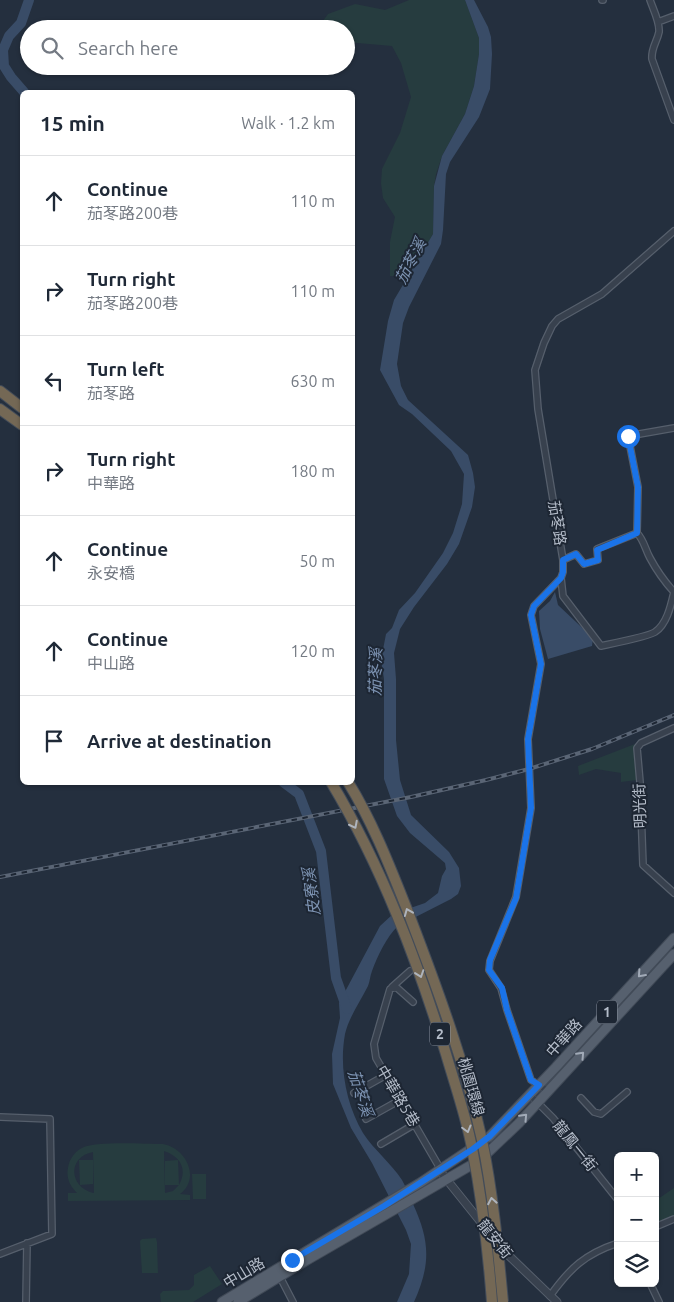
<!DOCTYPE html>
<html lang="en">
<head>
<meta charset="utf-8">
<style>
  :root { --surface:#fff; --page:#f6f6f7; --text:#1f2937; --muted:#747a83; --line:#e0e1e3 }
  body { margin:0; font-family:Ubuntu,"Noto Sans TC",sans-serif; background:var(--page); color:var(--text) }
  .controls { position:absolute; right:15px; bottom:15px; display:grid; overflow:hidden; border-radius:8px; box-shadow:0 1px 4px #0004 }
  .controls button { width:45px; height:45px; display:grid; place-items:center; padding:0; border:0; border-bottom:1px solid var(--line); background:var(--surface); color:var(--text); font:25px sans-serif }
  .stop { position:absolute; width:15px; height:15px; margin:-11px; border:4px solid #1a73e8; border-radius:50%; background:#fff }
  .stop.end { background:#1a73e8; border-color:#fff; box-shadow:0 1px 5px #0008 }
  .list { margin:0; padding:0; list-style:none }
  h2 { display:flex; justify-content:space-between; align-items:center; height:65px; margin:0; padding:0 20px; font-size:21px }
  h2 small { font-size:16px; font-weight:400; color:var(--muted) }
  .list li { display:grid; grid-template-columns:32px 1fr auto; gap:15px; align-items:center; box-sizing:border-box; height:90px; padding:0 20px; border-top:1px solid var(--line) }
  .list b { display:block; font-size:19px; white-space:nowrap }
  .list p { margin:0; font-size:16px; white-space:nowrap; color:var(--muted) }
  .list em { font-size:16px; font-style:normal; color:var(--muted) }
  .icon { flex:none; width:28px; height:28px; fill:none; stroke:currentColor; stroke-width:2; stroke-linecap:round; stroke-linejoin:round }
  .map { position:relative; flex:none; width:674px; height:1302px; overflow:hidden }
  .search { position:absolute; background:var(--surface); box-shadow:0 1px 4px #0004; left:20px; top:20px; width:335px; height:55px; display:flex; align-items:center; gap:12px; box-sizing:border-box; padding:0 18px; border-radius:28px; color:var(--muted); font-size:19px }
  .panel { position:absolute; background:var(--surface); box-shadow:0 1px 4px #0004; left:20px; top:90px; width:335px; height:695px; border-radius:8px }
  .map>svg:first-child { display:block }
</style>
</head>
<body>
<div class="map">
<svg width="674" height="1302" viewBox="0 0 674 1302">
  <rect width="100%" height="100%" fill="#242f3e"/>
  <!-- green -->
  <path fill="#263c3f" fill-rule="evenodd" d="M409,0H465L479,38V54L474,86L465,114L442,156L436,174L434,186L433,234L409,276H390V242L395,217L383,198L381,183L382,169L400,133L411,97L401,63L392,46L346,42V29H317L328,14L355,4L385,10Z
    M635,744L637,780L621,782V773L596,769L579,775L578,766Z
    M163,1144C186,1148 201,1178 180,1194L190,1195V1200L68,1201V1193H77C70,1186 66,1178 68,1168C69,1159 76,1150 84,1147C99,1141 145,1144 163,1144ZM164,1151C180,1156 188,1169 179,1185L178,1160L165,1161V1185H179L173,1191L165,1193ZM93,1152L94,1193H93C69,1187 67,1157 93,1152Z
    M79,1160H93V1184L80,1185Z
    M192,1174H206V1199H193Z
    M674,1188V1219L655,1227V1201Z
    M156,1238L157,1242L158,1273H142L140,1241L142,1239Z
    M210,1266L222,1284L193,1302H161L160,1294L163,1291L189,1290L194,1285V1275Z"/>
  <!-- water -->
  <path fill="#394c67" d="M465,0H474L488,27L491,37L492,54L490,89L479,117L450,162L446,174L443,230L441,244L409,307L403,323L397,364L401,386L408,400L468,455L473,473L475,487L472,507L459,544L447,564L414,607L400,629L394,653L396,679V740L400,780L411,815L449,852L459,868L461,886L458,894L451,899L398,926C387,936 377,957 372,971C370,976 370,981 368,986C360,1002 349,1017 345,1034C339,1067 346,1104 363,1133C374,1150 391,1163 402,1180C406,1187 409,1196 413,1204C430,1241 431,1264 414,1302H397L409,1274L411,1244L406,1230L372,1163L351,1128L333,1084L332,1054L340,1018L339,1003L380,926L393,914L425,903L438,893L442,876L446,869L445,863L410,833L397,816L384,779V679L381,660L386,634L392,628L399,610L415,593L443,553L453,533L462,504L464,474L451,451L412,414L399,405L380,370L388,321L394,300L433,234L434,186L442,156L465,114L474,86L479,54V38Z
    M555,592L558,605L593,638L592,646L548,659L540,629L539,611L550,601Z"/>
  <g fill="none" stroke-linecap="round" stroke-linejoin="round">
    <!-- river -->
    <path stroke="#394c67" stroke-width="10" d="M24,92L11,77L4,66L3,50L9,36L21,23L29,0
      M283,782L299,794L321,851L336,978L347,1009"/>
    <defs>
      <path id="minor" d="M602,0H603
        M650,0C653,9 660,22 659,32C657,42 651,48 652,59L674,120
        M658,22L674,16
        M563,560L576,554L584,564L598,560L597,549L637,533L638,487L628,436L674,428
        M561,578L563,596L601,646C610,644 650,636 655,632C667,624 671,605 674,592C664,581 657,571 650,558C645,549 644,540 637,533
        M674,728L641,743L637,748L640,782L643,865L674,893
        M392,987L410,971
        M413,1002L396,987L390,989L374,1044L376,1058L441,1170
        M548,1091L531,1080L507,1010L501,988L489,970L490,961L516,897L531,808L528,739L541,664L531,615L534,606L561,578L563,572V560L538,409L535,370L544,343L552,326L558,319L602,294L674,231
        M354,1093L386,1075
        M530,1095L553,1118L618,1200
        M581,1098L594,1112L601,1114L627,1092
        M0,1117L50,1119L52,1234L0,1254
        M366,1119L400,1100
        M381,1144L415,1124
        M655,1227L674,1219
        M279,1275L293,1302
        M650,1283L659,1302
        M550,1296C570,1268 585,1254 618,1243
        M26,1302L27,1243"/>
      <path id="tertiary" d="M439,1170L504,1251L557,1302"/>
      <path id="primary" d="M222,1302L420,1183L490,1136L556,1067L674,938
        M238,1302L307,1260L480,1160L519,1123L674,954"/>
      <path id="motorway" d="M0,391L22,408
        M0,409L22,425"/>
    </defs>
    <!-- minor casing -->
    <use href="#minor" stroke="#565f6c" stroke-width="8"/>
    <!-- tertiary casing -->
    <use href="#tertiary" stroke="#565f6c" stroke-width="9"/>
    <!-- primary casing -->
    <use href="#primary" stroke="#414a57" stroke-width="11"/>
    <!-- motorway casing -->
    <use href="#motorway" stroke="#434c59" stroke-width="12"/>
    <!-- minor -->
    <use href="#minor" stroke="#38414e" stroke-width="5.5"/>
    <!-- tertiary -->
    <use href="#tertiary" stroke="#38414e" stroke-width="7"/>
    <!-- primary -->
    <use href="#primary" stroke="#56606e" stroke-width="9"/>
    <!-- motorway -->
    <use href="#motorway" stroke="#746855" stroke-width="10"/>
    <defs>
      <path id="rail" d="M0,877L411,797L486,780L529,769L592,749L674,715"/>
    </defs>
    <!-- rail casing -->
    <use href="#rail" stroke="#5a6575" stroke-width="4"/>
    <!-- rail -->
    <use href="#rail" stroke="#1d2633" stroke-width="2" stroke-dasharray="5.5" stroke-linecap="butt"/>
    <defs>
      <path id="motorway-bridge" d="M331,782C382,867 417,960 446,1054C455,1085 466,1116 472,1148C482,1199 488,1250 492,1302
        M348,782C374,824 392,872 410,917C438,990 465,1064 482,1140C493,1193 498,1248 503,1302"/>
    </defs>
    <!-- motorway-bridge casing -->
    <use href="#motorway-bridge" stroke="#434c59" stroke-width="12" stroke-linecap="butt"/>
    <!-- motorway-bridge -->
    <use href="#motorway-bridge" stroke="#746855" stroke-width="10"/>
  </g>
  <!-- one-way arrows -->
  <defs><path id="oneway-chevron" d="M-2-3.5L2.5 0L-2 3.5" fill="none" stroke-width="1.6" stroke-linecap="round" stroke-linejoin="round" transform="scale(1.25)"/></defs>
  <g stroke="#aeb4bd">
    <use href="#oneway-chevron" transform="translate(354 825) rotate(63)"/>
    <use href="#oneway-chevron" transform="translate(408 912) rotate(-112)"/>
    <use href="#oneway-chevron" transform="translate(420 974) rotate(71)"/>
    <use href="#oneway-chevron" transform="translate(467 1129) rotate(75)"/>
    <use href="#oneway-chevron" transform="translate(492 1201) rotate(-100)"/>
  </g>
  <g stroke="#a1aab7">
    <use href="#oneway-chevron" transform="translate(641 974) rotate(132)"/>
    <use href="#oneway-chevron" transform="translate(581 1055) rotate(-47)"/>
    <use href="#oneway-chevron" transform="translate(524 1117) rotate(-47)"/>
  </g>
  <g fill="none" stroke-linecap="round" stroke-linejoin="round">
    <!-- route -->
    <path stroke="#1a73e8" stroke-width="6" d="M292,1260L384,1206L473,1149L490,1136L539,1085L531,1080L507,1010L502,988L489,970L490,960L516,898L531,808L528,739L541,664L531,615L534,606L561,578L563,572V560L576,554L584,564L598,560L597,550L637,533L638,487L628,436"/>
  </g>
  <g text-anchor="middle" stroke-width="4" stroke-linejoin="round" paint-order="stroke">
    <!-- shield labels -->
    <g fill="#1d2633" stroke="#878f9c" stroke-width="1">
      <rect x="597" y="1000.5" width="20" height="23" rx="4"/>
      <rect x="430" y="1022.5" width="20" height="23" rx="4"/>
    </g>
    <g font-size="14" font-weight="bold" fill="#b4bcc9">
      <text x="607" y="1017">1</text>
      <text x="440" y="1039">2</text>
    </g>
    <!-- street labels -->
    <g font-size="15" fill="#b4bcc9" stroke="#1d2633">
      <text transform="translate(557 523) rotate(81)" y="5">茄苳路</text>
      <text transform="translate(640 806) rotate(-92)" y="5">明光街</text>
      <text transform="translate(564 1038) rotate(-48)" y="5">中華路</text>
      <text transform="translate(471 1087) rotate(74)" y="5">桃園環線</text>
      <text transform="translate(398 1096) rotate(59)" y="5">中華路5巷</text>
      <text transform="translate(575 1146) rotate(51)" y="5">龍鳳一街</text>
      <text transform="translate(495 1239) rotate(51)" y="5">龍安街</text>
      <text transform="translate(244 1273) rotate(-31)" y="5">中山路</text>
    </g>
    <!-- water labels -->
    <g font-size="16" font-style="italic" fill="#7c92b1" stroke="#1d2633">
      <text transform="translate(410 261) rotate(-63)" y="6">茄苳溪</text>
      <text transform="translate(375 672) rotate(-89)" y="6">茄苳溪</text>
      <text transform="translate(311 892) rotate(-97)" y="6">皮寮溪</text>
      <text transform="translate(361 1093) rotate(72)" y="6">茄苳溪</text>
    </g>
  </g>
</svg>
<div class="controls">
<button>+</button>
<button>−</button>
<button><svg class="icon" aria-label="layers" viewBox="0 0 24 24"><path d="M12 4l9 5-9 5-9-5zM3 14l9 5 9-5"/></svg></button>
</div>
<div class="stop" style="left:628px;top:436px"></div>
<div class="stop end" style="left:292px;top:1260px"></div>
<div class="search"><svg class="icon" aria-label="search" viewBox="0 0 24 24"><circle cx="10" cy="10" r="6"/><path d="M15 15l6 6"/></svg>Search here</div>
<section class="panel">
<h2>15 min<small>Walk · 1.2 km</small></h2>
<ul class="list">
<li><svg class="icon" aria-label="ahead" viewBox="0 0 24 24"><path d="M12 20V5M6 11l6-6 6 6"/></svg><div><b>Continue</b><p>茄苳路200巷</p></div><em>110 m</em></li>
<li><svg class="icon" aria-label="right" viewBox="0 0 24 24"><path d="M7 20v-9h11M14 6l5 5-5 5"/></svg><div><b>Turn right</b><p>茄苳路200巷</p></div><em>110 m</em></li>
<li><svg class="icon" aria-label="left" viewBox="0 0 24 24"><path d="M17 20v-9H6M10 6l-5 5 5 5"/></svg><div><b>Turn left</b><p>茄苳路</p></div><em>630 m</em></li>
<li><svg class="icon" aria-label="right" viewBox="0 0 24 24"><path d="M7 20v-9h11M14 6l5 5-5 5"/></svg><div><b>Turn right</b><p>中華路</p></div><em>180 m</em></li>
<li><svg class="icon" aria-label="ahead" viewBox="0 0 24 24"><path d="M12 20V5M6 11l6-6 6 6"/></svg><div><b>Continue</b><p>永安橋</p></div><em>50 m</em></li>
<li><svg class="icon" aria-label="ahead" viewBox="0 0 24 24"><path d="M12 20V5M6 11l6-6 6 6"/></svg><div><b>Continue</b><p>中山路</p></div><em>120 m</em></li>
<li><svg class="icon" aria-label="arrive" viewBox="0 0 24 24"><path d="M6 21V4h12l-3 4 3 4H6"/></svg><div><b>Arrive at destination</b></div></li>
</ul>
</section>
</div>
</body>
</html>
